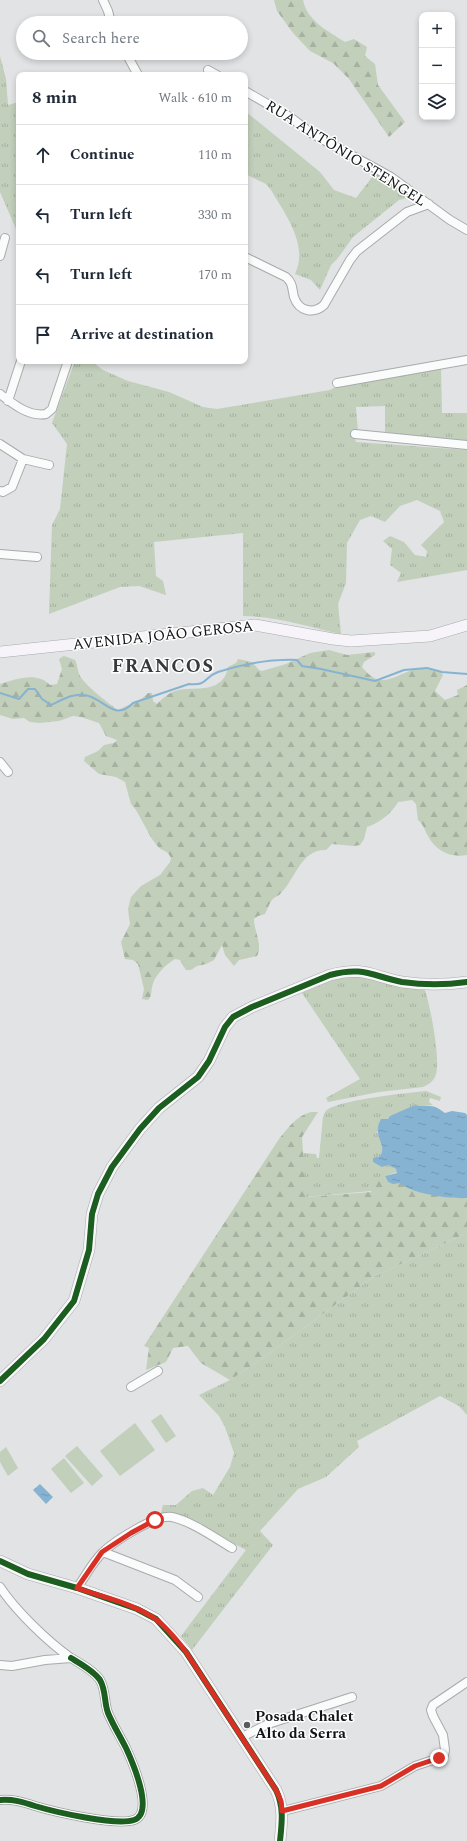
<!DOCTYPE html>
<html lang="en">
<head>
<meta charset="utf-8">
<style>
  :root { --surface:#fff; --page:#f6f6f7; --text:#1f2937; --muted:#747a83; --line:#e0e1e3 }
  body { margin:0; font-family:Spectral,serif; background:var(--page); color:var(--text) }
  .controls { position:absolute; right:12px; top:12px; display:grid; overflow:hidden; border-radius:8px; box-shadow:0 2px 6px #0003 }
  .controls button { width:36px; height:36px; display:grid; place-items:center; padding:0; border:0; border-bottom:1px solid var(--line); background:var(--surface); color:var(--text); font:20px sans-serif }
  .stop { position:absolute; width:12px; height:12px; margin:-9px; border:3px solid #d93025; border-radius:50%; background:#fff }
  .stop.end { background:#d93025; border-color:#fff; box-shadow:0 1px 4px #0008 }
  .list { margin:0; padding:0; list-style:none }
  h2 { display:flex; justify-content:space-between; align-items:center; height:52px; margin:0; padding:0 16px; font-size:17px }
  h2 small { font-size:13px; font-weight:400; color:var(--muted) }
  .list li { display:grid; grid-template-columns:26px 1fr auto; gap:12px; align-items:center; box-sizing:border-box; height:60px; padding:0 16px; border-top:1px solid var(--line) }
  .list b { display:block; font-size:15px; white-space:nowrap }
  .list em { font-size:13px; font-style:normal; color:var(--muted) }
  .icon { flex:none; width:22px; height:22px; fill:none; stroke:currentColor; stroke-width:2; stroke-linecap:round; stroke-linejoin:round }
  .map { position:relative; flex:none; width:467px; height:1841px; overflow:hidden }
  .search { position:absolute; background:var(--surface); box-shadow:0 2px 6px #0003; left:16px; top:16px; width:232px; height:44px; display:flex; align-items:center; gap:10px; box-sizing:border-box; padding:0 14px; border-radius:22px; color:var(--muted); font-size:15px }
  .panel { position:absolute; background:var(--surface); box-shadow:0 2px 6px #0003; left:16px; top:72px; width:232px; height:292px; border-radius:8px }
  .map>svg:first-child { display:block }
</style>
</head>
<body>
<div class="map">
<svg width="467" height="1841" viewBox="0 0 467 1841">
  <defs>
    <pattern id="grass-tufts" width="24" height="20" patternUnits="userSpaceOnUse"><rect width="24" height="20" fill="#c2cfbb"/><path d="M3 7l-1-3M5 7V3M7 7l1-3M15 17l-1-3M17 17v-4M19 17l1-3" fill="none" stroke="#a6b1a0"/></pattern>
    <pattern id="forest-firs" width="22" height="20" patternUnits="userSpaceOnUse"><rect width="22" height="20" fill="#c2cfbb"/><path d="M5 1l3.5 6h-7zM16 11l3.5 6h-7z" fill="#a6b1a0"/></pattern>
    <pattern id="water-ripples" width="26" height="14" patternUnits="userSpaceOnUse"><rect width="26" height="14" fill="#86b3d2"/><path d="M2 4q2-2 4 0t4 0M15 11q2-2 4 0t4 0" fill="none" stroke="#7399b3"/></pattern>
  </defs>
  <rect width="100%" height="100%" fill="#e1e3e5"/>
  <!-- grass -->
  <path fill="url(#grass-tufts)" d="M0,56L6,79L8,105L19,102V236L0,192Z
    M245,111L320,172L334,190L356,198L376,172L398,185L412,197L399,200L353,237L338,258L331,265L320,290L311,280L295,274C309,245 285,214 271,190L266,184L245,174Z
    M75,361H91L103,370L128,381L169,392L203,407L217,409L330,390L339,385L441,368L442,413H467V442L385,432V406L356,407L358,432H353L356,442L467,450V570L397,582L401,573L390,565L392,549L383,541L390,536L404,542L415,555L426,557L427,551L421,545L444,522L440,511L417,500L400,506L385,522L371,516L360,520L347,543L346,583L338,604L341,634C309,627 276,616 243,616V533L154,542L156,576L163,581L166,595L139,586L120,587L49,614L52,525L60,509L67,444L52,423Z
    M348,976H359L425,990C430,1005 442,1064 435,1077C432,1082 428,1085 423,1087L379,1092L328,1102L326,1098L360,1079L302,993L338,978Z
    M426,1091L441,1097L440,1101L430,1098L429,1102L433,1105L423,1106L415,1105L388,1119L377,1132C380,1139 385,1149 380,1156H377L388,1165L396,1169L397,1172L385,1176L371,1191L305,1197L301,1153L316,1154L317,1158H319L323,1117C324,1115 324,1113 326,1111C336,1100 408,1093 426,1091Z
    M467,1233V1415L459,1406L440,1396L357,1441L359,1447L326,1477L298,1489L260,1531L273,1545L192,1650L181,1636L246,1550L181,1515L161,1513L163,1505H176L192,1491L203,1488L213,1495L230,1467L234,1453L225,1427L219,1416L199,1395L230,1380L259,1361L373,1277Z"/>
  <!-- forest -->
  <path fill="url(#forest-firs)" d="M274,0H303C307,21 328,31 345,42L354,39L367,47L365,56L375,64L378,85L405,122L389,137L349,79L333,63L310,51L293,33L277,11Z
    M329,650L347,655L375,652V655L364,662L362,667C379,689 391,678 412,670C419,668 432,669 440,671L443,675L435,691L445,700L458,695L457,690L467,685V855C450,858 436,851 428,836C424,829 424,825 418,820L416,804L412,800L398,802C392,813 379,823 367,827L364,839L360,845L354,846L332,844L326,850C301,849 296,878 281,893C279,896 274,897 272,900C269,904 267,910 265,914L258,916L254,919C254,932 263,944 257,956L239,960L234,966L225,955L222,945L214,960L206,964L197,966L191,970H186L180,960L175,959C165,965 154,976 152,987C151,992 152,996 148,1000L142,999L144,989L138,964L133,960L125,959L121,942L130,924L128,909L131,897L141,886L160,875L170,862L171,858L168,853L159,848L152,839L136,810L131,804L125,782L116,777L99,774L84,761L85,757L98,751L104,745L114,743L117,740L106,736L99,723L81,717L73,716L59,721L39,723L30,722L24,718L13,719L0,715V684C16,679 37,671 50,685L57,684L62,669L59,659L64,656L75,660C78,665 77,671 80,676C86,686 108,703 118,710C129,704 141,702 148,693H152L153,701L157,704C162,699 168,693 175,691C189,686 212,693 223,679C226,676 227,671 228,667L236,663L238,659L252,662L259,670L262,671L286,664L310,653Z
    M311,1112H318L302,1137L306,1197L371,1192L372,1178L385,1176L388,1182L400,1183L439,1196L467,1198V1233L373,1277L259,1361L230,1380L201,1363L188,1346L173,1348L166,1362L146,1370L149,1348L144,1346L279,1139C289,1127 296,1116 311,1112Z"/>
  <!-- park -->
  <path fill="#c2cfbb" d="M161,1414L176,1436L166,1443L151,1421Z
    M135,1423L155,1450L120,1476L100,1451Z
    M77,1446L103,1476L92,1486L65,1456Z
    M6,1447L18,1468L8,1476L0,1462V1452Z
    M64,1458L84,1483L71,1493L51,1469Z"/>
  <!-- water -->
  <path fill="url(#water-ripples)" d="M415,1105C430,1108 431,1102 445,1113L452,1111L465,1113L467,1115V1198C450,1199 412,1194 400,1183L393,1184L388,1182L385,1176L397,1173L396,1169L388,1165L382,1167L373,1162V1158L380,1156C388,1144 371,1137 381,1119H388L390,1116Z
    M40,1484L53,1497L46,1504L33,1490Z"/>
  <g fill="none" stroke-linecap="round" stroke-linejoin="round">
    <!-- stream -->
    <path stroke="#86b3d2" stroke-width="2" d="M0,693L19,699L28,689H35L42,699L51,705C62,700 73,693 84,695C104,697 114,723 133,703L189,684C208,686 204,677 218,672C243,664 272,659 297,660L302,666L321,669L375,681L404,670L427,668L442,672L467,674"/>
    <defs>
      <path id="street" d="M103,0L108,11L111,23
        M126,53L138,75
        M208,70L217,75
        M245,91L290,117L311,133L391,177L450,220L467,230
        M0,256L5,238
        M245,257L286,277C293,283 292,289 294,297C299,312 314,314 324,305L350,260L357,251L407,212L429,204
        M337,383L467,360
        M0,394C13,404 29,417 46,414L52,409L68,361
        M8,401L21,361
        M355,434L467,445
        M0,444L23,459L49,465
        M0,491L3,492L12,487L23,459
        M0,554L37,557
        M0,762L8,772
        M131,1387L158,1371
        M103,1552L175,1580L198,1597
        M0,1587C15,1610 48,1642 71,1658L45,1660L12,1666L0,1665
        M77,1588C85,1577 92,1563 102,1553C113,1542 156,1514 172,1517C191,1521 215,1538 232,1548
        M242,1737L268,1724L352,1697
        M0,1800C13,1799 23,1802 35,1806C55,1812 116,1826 134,1820C155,1813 132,1761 126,1748C120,1736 113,1725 108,1713C104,1702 106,1690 100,1680C94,1671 81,1664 71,1658
        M283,1811L381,1786L415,1766L439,1758L444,1755L445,1750L443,1735L433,1716L431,1710L433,1705L467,1682"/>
      <path id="secondary" d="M0,652L255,625L333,639L351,641L430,636L467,625
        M0,1381L44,1339L74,1301L89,1250L92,1214L98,1194L112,1167L140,1129L159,1108L198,1077L209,1061L225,1027L233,1017L252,1007L330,975C363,966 372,976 402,982C423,985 446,985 467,982
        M0,1561L28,1574L77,1588L137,1609L156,1619L186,1652L276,1790C284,1807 282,1822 280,1841"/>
    </defs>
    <!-- street casing -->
    <use href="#street" stroke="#a9aaac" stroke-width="10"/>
    <!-- secondary casing -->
    <use href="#secondary" stroke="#a9aaac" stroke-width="12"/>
    <!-- street -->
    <use href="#street" stroke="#fafbfb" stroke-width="8"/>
    <!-- secondary -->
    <use href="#secondary" stroke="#f6f4f8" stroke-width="11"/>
    <defs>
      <path id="cycleway" d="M0,1381L44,1339L74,1301L89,1250L92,1214L98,1194L112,1167L140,1129L159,1108L198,1077L209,1061L225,1027L233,1017L252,1007L330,975C363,966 372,976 402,982C423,985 446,985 467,982
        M0,1561L28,1574L77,1588L137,1609L156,1619L186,1652L276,1790C284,1807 282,1822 280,1841
        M0,1800C13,1799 23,1802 35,1806C55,1812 116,1826 134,1820C155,1813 132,1761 126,1748C120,1736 113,1725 108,1713C104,1702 106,1690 100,1680C94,1671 81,1664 71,1658"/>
    </defs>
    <!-- cycleway casing -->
    <use href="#cycleway" stroke="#fff" stroke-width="8"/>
    <!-- cycleway -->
    <use href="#cycleway" stroke="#1b5e20" stroke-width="6"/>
  </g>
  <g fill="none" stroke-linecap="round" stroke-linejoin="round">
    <!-- route -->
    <path stroke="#d93025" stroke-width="5" d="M155,1520L131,1533L102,1552L77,1588C102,1597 132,1603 154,1618C167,1627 177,1640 186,1652L276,1790L281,1801L282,1811L381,1786L415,1766L439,1758"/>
  </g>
  <!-- markers -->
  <circle fill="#5b5c5e" stroke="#fff" stroke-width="1.5" cx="247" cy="1725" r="4"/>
  <g text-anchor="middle" stroke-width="3" stroke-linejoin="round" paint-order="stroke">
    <!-- street labels -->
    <g font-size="15" fill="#131415" stroke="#fff">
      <text transform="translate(346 153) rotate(32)" y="5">RUA ANTÔNIO STENGEL</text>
      <text transform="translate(163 635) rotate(-6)" y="5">AVENIDA JOÃO GEROSA</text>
    </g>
    <!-- poi labels -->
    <g font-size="15" font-weight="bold" fill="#131415" stroke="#fff" text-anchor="start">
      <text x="255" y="1721">Posada Chalet<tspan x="255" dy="17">Alto da Serra</tspan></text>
    </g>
    <!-- district labels -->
    <g font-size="19" font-weight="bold" letter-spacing="1" fill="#373a3c" stroke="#fff">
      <text x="163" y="672">FRANCOS</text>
    </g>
  </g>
</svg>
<div class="controls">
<button>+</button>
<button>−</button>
<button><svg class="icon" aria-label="layers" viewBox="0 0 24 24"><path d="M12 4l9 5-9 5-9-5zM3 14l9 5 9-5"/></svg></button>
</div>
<div class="stop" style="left:155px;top:1520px"></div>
<div class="stop end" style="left:439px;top:1758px"></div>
<div class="search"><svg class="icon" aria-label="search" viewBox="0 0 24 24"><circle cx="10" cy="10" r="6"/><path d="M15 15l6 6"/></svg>Search here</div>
<section class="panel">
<h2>8 min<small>Walk · 610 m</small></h2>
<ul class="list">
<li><svg class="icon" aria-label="ahead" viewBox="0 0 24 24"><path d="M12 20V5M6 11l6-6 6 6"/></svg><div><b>Continue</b></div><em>110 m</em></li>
<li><svg class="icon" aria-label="left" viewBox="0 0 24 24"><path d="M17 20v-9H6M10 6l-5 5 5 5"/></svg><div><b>Turn left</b></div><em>330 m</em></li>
<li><svg class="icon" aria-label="left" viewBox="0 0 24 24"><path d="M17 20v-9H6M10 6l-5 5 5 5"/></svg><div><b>Turn left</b></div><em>170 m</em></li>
<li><svg class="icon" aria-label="arrive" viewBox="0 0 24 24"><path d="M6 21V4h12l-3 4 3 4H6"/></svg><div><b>Arrive at destination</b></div></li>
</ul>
</section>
</div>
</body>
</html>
